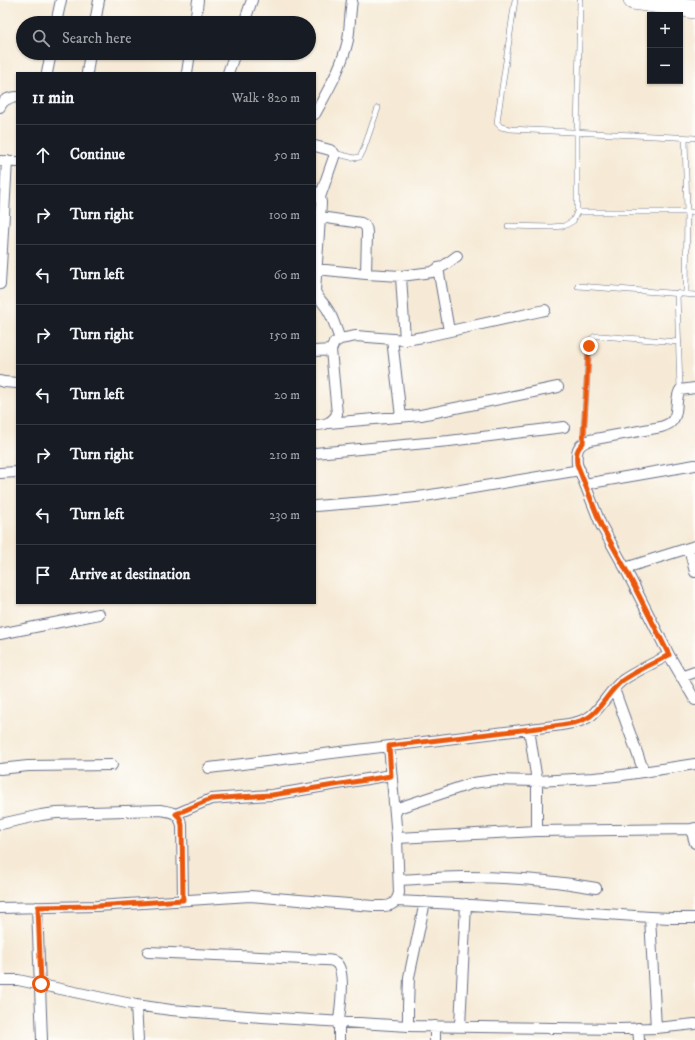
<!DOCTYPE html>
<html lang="en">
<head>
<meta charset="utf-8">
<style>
  :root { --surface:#171b24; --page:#20242c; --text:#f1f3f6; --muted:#9ea1a6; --line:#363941 }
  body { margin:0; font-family:"IM FELL DW Pica",serif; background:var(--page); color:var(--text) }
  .controls { position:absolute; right:12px; top:12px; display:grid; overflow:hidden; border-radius:0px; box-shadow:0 1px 3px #0004 }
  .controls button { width:36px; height:36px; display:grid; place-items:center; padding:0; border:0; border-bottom:1px solid var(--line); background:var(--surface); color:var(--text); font:20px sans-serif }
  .stop { position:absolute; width:12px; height:12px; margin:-9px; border:3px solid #ea580c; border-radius:50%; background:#fff }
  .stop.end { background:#ea580c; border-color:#fff; box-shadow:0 1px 4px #0008 }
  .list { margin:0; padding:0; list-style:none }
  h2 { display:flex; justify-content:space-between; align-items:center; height:52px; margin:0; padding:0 16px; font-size:17px }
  h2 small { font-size:13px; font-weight:400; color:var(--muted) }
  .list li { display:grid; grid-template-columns:26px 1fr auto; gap:12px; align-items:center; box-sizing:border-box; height:60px; padding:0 16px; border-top:1px solid var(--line) }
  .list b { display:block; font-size:15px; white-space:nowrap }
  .list em { font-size:13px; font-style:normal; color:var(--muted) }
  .icon { flex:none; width:22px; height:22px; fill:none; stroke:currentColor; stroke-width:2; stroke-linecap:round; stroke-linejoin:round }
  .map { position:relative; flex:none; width:695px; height:1040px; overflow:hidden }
  .search { position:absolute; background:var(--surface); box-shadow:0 1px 3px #0004; left:16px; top:16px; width:300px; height:44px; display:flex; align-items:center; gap:10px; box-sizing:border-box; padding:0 14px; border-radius:22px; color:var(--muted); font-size:15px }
  .panel { position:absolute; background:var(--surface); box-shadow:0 1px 3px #0004; left:16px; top:72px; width:300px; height:532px; border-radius:0px }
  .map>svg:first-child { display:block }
</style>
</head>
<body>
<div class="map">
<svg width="695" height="1040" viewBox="0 0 695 1040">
  <rect width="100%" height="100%" fill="#fdfcf7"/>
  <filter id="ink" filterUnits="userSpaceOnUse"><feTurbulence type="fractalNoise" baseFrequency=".025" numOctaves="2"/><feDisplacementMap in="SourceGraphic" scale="8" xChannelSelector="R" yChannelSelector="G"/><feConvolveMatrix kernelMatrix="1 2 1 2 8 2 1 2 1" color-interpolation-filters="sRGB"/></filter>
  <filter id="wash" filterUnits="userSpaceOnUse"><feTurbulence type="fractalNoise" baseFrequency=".012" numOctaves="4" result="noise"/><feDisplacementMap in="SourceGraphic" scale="16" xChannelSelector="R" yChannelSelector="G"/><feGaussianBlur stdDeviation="0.9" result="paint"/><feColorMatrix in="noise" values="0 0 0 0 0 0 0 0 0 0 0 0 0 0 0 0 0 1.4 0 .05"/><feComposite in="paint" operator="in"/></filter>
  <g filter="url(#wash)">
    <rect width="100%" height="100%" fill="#f6ead6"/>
  </g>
  <g filter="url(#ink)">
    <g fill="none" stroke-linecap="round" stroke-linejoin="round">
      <defs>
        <path id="lane" d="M515,0L498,115L497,123L501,127L510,129L695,138
          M685,138L687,212L686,294
          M334,153L354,158L360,157L363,151L378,108
          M577,212H695
          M508,226L551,227L564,226L573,221L577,212V133L580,0
          M578,286L695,295
          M677,293L680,390
          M583,443L589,346L590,340L595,336H601L679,342"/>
        <path id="street" d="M56,23L61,0
          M95,23L99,0
          M195,23L198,0
          M244,23L252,0
          M47,73L51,53
          M87,73L90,53
          M187,73L190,53
          M228,73L235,53
          M0,107C3,99 9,98 17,97
          M315,114C328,90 342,67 348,40C350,27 350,13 352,0
          M315,146L330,150L334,153V157L320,197
          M0,161L17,162
          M315,192L320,197L321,203L315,291C318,299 325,304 329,312C334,320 336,330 340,339
          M320,217L361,223C366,225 367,228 367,233L366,274
          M438,268L449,331
          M316,269L366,274L401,276L432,272L445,265L457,256
          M401,276L405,340
          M0,284L7,161
          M392,339L401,417
          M315,351L331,350
          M0,381L4,382L17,383
          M695,388L680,390C674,400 680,415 670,423C667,425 664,426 661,427L590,440C577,445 576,450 577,464L601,525L625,568L669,655L695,700
          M328,423L421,415L558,387
          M315,425C325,425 332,423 337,414L331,350L334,343L340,339L356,336L405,340L423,337L545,310
          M315,453L449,441L564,427
          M0,473L17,472
          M585,484L695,465
          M315,506L379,501L425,496L580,470
          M689,548L695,572
          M625,568L695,546
          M0,634L99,614
          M681,677L695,672
          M614,689L644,772
          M529,729L537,781V831
          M389,746L395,814
          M209,768L554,726C567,724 584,723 594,713C604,703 611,689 623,680C636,671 654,663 669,655
          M0,769L28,766L112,765
          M176,814L211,799L238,797L272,795L391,775
          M1,824L41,815L56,813L160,810C172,812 178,812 182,825L183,900
          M691,829L695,843
          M397,838L537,831L691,829L695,828
          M399,880C420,879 441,877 463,877C508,877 552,880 596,888
          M397,901L457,904L650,917L671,918H695
          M37,907L42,1040
          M0,908L97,906L250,896L373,906C387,906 395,908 399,893L397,838L395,814L398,808L473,783L495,780L537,781L594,778L616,776L695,764
          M650,917L656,1028
          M148,952L325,960C328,960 332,960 335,962C347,969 340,1008 339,1021C339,1027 339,1034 339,1040
          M0,980H18L136,1005L171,1010L262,1017L408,1026L620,1029L656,1028L695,1024
          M136,1005L138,1040
          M408,1026V1007L409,977L425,902
          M435,1026V1040
          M460,1026L466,904
          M638,1028L639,1040"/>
        <path id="highway" d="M633,0L695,9"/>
      </defs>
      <!-- lane casing -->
      <use href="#lane" stroke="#687088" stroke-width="6"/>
      <!-- street casing -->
      <use href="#street" stroke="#687088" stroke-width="12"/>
      <!-- highway casing -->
      <use href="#highway" stroke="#687088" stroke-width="20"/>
      <!-- lane -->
      <use href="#lane" stroke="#fff" stroke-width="5"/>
      <!-- street -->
      <use href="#street" stroke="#fff" stroke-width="10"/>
      <!-- highway -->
      <use href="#highway" stroke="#fff" stroke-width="19"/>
    </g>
  </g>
  <g fill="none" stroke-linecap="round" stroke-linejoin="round" filter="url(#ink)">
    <!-- route -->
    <path stroke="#ea580c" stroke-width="5" d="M41,984L38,907L97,906L183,900L182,825L180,818L176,814L211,799L238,797L272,795L391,776L389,746L554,726C567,724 584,723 594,713C604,703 611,689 623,680C636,671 654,663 669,655L625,568L601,525L577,464C576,454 576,450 583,443L589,346"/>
  </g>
</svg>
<div class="controls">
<button>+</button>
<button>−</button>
</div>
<div class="stop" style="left:41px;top:984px"></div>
<div class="stop end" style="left:589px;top:346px"></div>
<div class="search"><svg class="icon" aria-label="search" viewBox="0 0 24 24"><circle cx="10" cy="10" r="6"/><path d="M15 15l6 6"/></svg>Search here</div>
<section class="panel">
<h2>11 min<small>Walk · 820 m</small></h2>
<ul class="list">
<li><svg class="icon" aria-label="ahead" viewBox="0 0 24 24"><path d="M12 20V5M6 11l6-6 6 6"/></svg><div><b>Continue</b></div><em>50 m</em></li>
<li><svg class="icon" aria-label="right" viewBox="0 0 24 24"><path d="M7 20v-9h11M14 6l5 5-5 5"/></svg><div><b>Turn right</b></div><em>100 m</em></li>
<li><svg class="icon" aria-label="left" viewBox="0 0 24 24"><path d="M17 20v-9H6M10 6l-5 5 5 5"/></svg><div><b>Turn left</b></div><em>60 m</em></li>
<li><svg class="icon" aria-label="right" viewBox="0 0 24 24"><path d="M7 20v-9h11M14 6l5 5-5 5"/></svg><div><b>Turn right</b></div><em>150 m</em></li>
<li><svg class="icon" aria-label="left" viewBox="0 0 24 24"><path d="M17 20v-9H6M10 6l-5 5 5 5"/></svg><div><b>Turn left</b></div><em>20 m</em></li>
<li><svg class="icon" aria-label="right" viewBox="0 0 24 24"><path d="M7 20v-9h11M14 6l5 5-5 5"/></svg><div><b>Turn right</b></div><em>210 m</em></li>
<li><svg class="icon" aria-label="left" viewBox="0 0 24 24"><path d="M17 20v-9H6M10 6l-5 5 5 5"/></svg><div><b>Turn left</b></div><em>230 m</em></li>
<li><svg class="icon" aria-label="arrive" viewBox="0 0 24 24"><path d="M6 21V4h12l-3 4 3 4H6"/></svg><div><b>Arrive at destination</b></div></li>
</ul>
</section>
</div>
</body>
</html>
